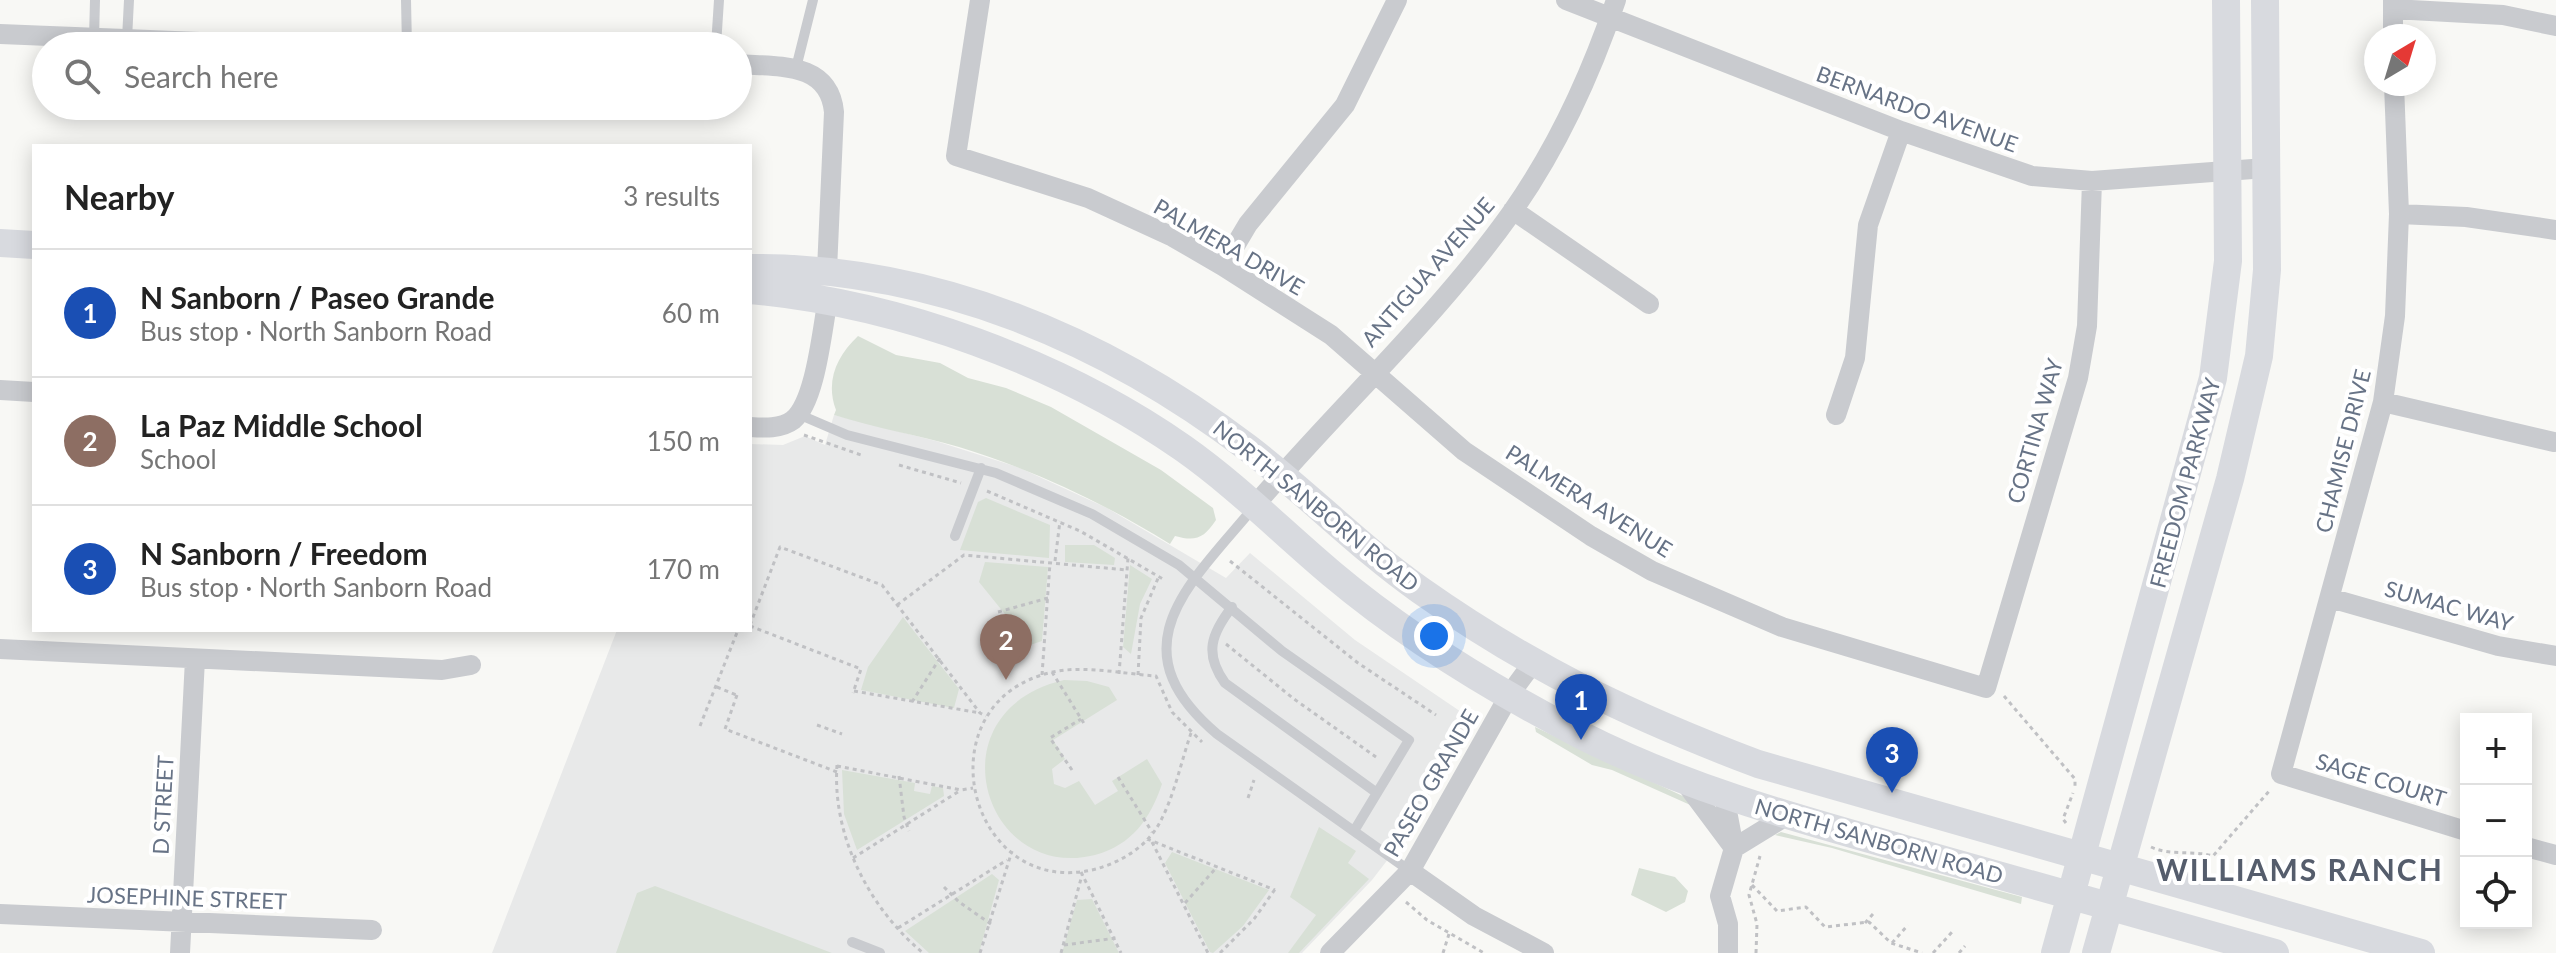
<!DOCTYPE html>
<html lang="en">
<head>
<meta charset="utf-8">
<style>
  :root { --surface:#fff; --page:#f2f2f2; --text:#222; --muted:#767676; --line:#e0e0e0; --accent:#e47729 }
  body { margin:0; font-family:Lato,sans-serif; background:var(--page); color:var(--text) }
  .controls { position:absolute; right:24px; bottom:24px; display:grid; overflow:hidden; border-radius:0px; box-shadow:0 4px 20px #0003 }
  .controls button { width:72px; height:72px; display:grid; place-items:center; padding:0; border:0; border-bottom:2px solid var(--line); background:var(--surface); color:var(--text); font:40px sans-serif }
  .compass { position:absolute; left:2364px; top:24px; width:72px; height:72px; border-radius:50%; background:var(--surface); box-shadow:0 4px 20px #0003; rotate:38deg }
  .you { position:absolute; left:1434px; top:636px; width:28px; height:28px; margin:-20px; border:6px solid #fff; border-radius:50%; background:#1a73e8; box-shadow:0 0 0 12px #1a73e833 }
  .badge { display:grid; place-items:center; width:52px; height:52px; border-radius:50%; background:var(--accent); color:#fff; font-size:26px; font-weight:700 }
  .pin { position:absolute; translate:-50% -66px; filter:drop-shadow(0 2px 4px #0008) }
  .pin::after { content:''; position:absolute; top:42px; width:28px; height:24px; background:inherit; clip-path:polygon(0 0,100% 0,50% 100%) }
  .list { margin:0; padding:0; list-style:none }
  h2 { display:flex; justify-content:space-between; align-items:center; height:104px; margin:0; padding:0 32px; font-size:34px }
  h2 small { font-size:26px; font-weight:400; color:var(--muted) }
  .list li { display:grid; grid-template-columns:52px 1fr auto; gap:24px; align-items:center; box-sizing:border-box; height:128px; padding:0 32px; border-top:2px solid var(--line) }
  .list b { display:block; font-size:30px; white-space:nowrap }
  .list p { margin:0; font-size:26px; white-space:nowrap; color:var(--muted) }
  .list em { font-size:26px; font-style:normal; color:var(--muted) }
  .icon { flex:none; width:44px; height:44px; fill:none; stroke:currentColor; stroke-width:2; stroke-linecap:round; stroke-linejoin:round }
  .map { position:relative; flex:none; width:2556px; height:953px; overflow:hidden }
  .search { position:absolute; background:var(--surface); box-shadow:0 4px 20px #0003; left:32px; top:32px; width:720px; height:88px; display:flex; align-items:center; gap:20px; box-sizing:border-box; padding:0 28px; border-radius:44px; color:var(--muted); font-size:30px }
  .panel { position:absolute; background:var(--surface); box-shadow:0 4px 20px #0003; left:32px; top:144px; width:720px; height:488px; border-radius:0px }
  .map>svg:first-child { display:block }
</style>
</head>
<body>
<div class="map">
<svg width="2556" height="953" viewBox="0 0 2556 953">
  <rect width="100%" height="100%" fill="#f8f8f5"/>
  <!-- built -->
  <path fill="#e8e9e9" d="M834,415L936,441L1020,468L1107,508L1226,578L1250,553L1355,640L1473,720L1399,845L1372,880L1302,953H492L617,630H750V444L783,445L805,436L825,445Z"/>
  <!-- green -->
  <path fill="#d8e0d6" d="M858,336L896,355L940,363L968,378L1006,388L1051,407L1161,470L1213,508L1216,520C1204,538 1196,542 1175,536L1170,544C1104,503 1034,470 959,447C918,435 875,428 834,415L836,410C825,381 837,356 858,336Z
    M986,498L1050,525L1049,558L960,550L978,502Z
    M1065,545H1094L1115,558L1114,565L1065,562Z
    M985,562L1048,567L1042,641L1030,645L979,582Z
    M1130,565L1152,579L1140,604L1131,654L1123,647Z
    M903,617L959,689L954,708L861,690L868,667Z
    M1064,680L1087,681L1109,687L1117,700L1053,740L1065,759L1052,769L1054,784L1065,788L1079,781L1095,805L1118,791L1112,781L1147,759L1162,784C1150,819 1132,845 1095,855C983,883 931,711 1064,680Z
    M1535,727L1687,798L1697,808L1612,770L1592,765L1536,732Z
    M842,770L915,783L914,791L930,794L932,786L943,788L944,796L857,850L844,814Z
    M1319,827L1356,851L1348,863L1369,879L1299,953H1288L1316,915L1290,897Z
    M1781,832L2022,897L2021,904L1832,848L1775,835Z
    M1172,852L1269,890L1243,926L1213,953L1210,952L1165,863Z
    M1639,868L1675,877L1688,891L1685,902L1666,912L1631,895Z
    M992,874L999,880L979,953H929L905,931Z
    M655,886L832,953H616L637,893Z
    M1092,899L1119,953H1062L1077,900Z"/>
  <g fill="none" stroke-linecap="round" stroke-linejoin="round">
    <!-- path -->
    <path stroke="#c0c1c4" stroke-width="3" stroke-dasharray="4 4" stroke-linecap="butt" d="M804,435L864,456
      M899,465L961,483
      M987,491L1080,531L1163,579
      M1055,561L1060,521
      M1230,561L1358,663L1436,715
      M750,595V598
      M897,605L964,555L1127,570
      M998,612L1048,598
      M750,625L780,547L882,585L980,713L986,716
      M750,626L861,669L853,693
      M1226,644L1294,699L1376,757
      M1052,672L1085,725
      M1119,674L1128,558
      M1042,675L1050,563
      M1138,675L1141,618L1159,576
      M717,687L739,696
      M854,691L980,713
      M737,695L725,729L837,772
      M2004,696L2075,779V786
      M912,702L940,658
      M817,725L842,734
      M700,726L738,630
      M1191,733C1181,762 1174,797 1159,824C1146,847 1121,862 1096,869C967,902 919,701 1053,672C1085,665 1124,674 1156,676L1172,712L1202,742
      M837,765C832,836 869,908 923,953
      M837,766L961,790L973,788
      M1072,770L1050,738L1081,719
      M899,776L904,817L909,831
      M1118,777L1152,832
      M1248,798L1254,780
      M2066,823L2063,819L2073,793
      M1147,839L1275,890
      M1152,842L1208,953
      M2151,847C2170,856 2192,850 2213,856L2270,790
      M853,858L961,790
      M1081,872L1121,953
      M1752,885L1777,911L1806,907L1825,927L1869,922L1891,943L1922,953
      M944,887L959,902L991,924
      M1406,902L1427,920L1484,953
      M1185,903L1217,867
      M1865,923L1873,914
      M898,928L1007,860
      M1892,943L1908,925
      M1064,945L1116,938
      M980,953L1012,851
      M1061,953L1082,875
      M1220,953L1254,919L1276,888
      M1443,953L1449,934
      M1756,953L1757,924L1749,895L1760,856
      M1933,953L1952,932
      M1959,953L1965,946"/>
    <!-- service -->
    <path stroke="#c9cbcf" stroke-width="10" d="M406,0L407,46
      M94,38L95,0
      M127,39L129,0
      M716,46L719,0
      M796,68L813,0
      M798,414L847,435L996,473L1092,514L1179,565L1282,651L1409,740L1354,831
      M1254,507C1190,584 1114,647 1217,734L1410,871
      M955,536L981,468
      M1232,607C1211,634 1204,654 1225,683L1377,793
      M852,942L880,953"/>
    <!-- minor -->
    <path stroke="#c9cbcf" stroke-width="20" d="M980,0L956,156L1088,198L1173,237L1223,266L1331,335L1464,451L1591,536L1652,571L1782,627L1986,688L2078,378L2087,326L2092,181
      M1566,0L1901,131L2032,176L2092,181L2266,168
      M2393,0V36
      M2393,9L2503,15L2556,26
      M0,34L296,46
      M738,64C777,67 829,61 834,112L827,270
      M2394,84L2399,214L2395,316L2383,402L2281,774L2466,831
      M1513,210L1649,304
      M2399,214L2466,217L2556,230
      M1223,266L1248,224L1345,105L1397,0
      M0,390L34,392
      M2383,402L2554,442
      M1836,415L1855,358L1868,225L1901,131
      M750,427C764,428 781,429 793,420C816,401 822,329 828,299
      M1256,504C1339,407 1438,316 1512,212C1557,148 1591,74 1616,0
      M2330,598L2498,646L2556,656
      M0,649L442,670L471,665
      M1684,781L1734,848L1720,896L1728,924V953
      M1724,795L1734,848L1786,816
      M2526,847L2556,855
      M1410,871L1474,916L1544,953
      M0,914L372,930
      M180,953L195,659
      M1330,953L1410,871L1510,694L1532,664"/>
    <!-- secondary -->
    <path stroke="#d8dadf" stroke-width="28" d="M0,243L34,245
      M750,268C933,267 1103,338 1248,448C1307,493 1359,547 1420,590C1532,669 1631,716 1758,764L2421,953
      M750,290C898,303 1061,363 1183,448C1237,486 1282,532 1332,574C1407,637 1494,690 1581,735C1687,789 1802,820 1916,852C2036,886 2156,919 2275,953
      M2055,953L2213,378L2228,261L2226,0
      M2096,953L2230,479L2259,356L2267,270L2265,0"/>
  </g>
  <g text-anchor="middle" stroke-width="8" stroke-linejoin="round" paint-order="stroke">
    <!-- street labels -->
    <g font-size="22" fill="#677386" stroke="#fff">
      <text transform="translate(1917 109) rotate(20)" y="8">BERNARDO AVENUE</text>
      <text transform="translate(1229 247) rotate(30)" y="8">PALMERA DRIVE</text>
      <text transform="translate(1428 272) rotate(-49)" y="8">ANTIGUA AVENUE</text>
      <text transform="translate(2035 431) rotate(-74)" y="8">CORTINA WAY</text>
      <text transform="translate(2343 451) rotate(-76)" y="8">CHAMISE DRIVE</text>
      <text transform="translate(2185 483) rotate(-75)" y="8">FREEDOM PARKWAY</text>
      <text transform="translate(1589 501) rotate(32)" y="8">PALMERA AVENUE</text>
      <text transform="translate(1316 506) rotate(39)" y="8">NORTH SANBORN ROAD</text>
      <text transform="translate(2449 606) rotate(16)" y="8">SUMAC WAY</text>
      <text transform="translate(2381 780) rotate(17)" y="8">SAGE COURT</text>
      <text transform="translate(1431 783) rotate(-60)" y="8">PASEO GRANDE</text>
      <text transform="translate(163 805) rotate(-87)" y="8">D STREET</text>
      <text transform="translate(1879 841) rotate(16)" y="8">NORTH SANBORN ROAD</text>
      <text transform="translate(187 898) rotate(2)" y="8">JOSEPHINE STREET</text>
    </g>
    <!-- district labels -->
    <g font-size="30" font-weight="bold" letter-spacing="2" fill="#555d6c" stroke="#fff">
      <text x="2300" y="881">WILLIAMS RANCH</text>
    </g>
  </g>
</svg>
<div class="controls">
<button>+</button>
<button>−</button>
<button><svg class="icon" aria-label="locate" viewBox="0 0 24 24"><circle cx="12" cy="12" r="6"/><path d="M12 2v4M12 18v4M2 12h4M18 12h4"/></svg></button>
</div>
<svg class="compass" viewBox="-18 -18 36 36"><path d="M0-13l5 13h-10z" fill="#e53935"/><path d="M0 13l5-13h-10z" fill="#767676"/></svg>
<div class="you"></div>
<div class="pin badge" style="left:1581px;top:740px;background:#1a4fb4">1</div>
<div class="pin badge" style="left:1006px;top:680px;background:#8d6e63">2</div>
<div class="pin badge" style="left:1892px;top:793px;background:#1a4fb4">3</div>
<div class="search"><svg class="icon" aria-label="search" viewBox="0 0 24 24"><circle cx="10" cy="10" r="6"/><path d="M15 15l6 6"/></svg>Search here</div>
<section class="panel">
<h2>Nearby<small>3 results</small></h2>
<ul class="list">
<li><span class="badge" style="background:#1a4fb4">1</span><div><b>N Sanborn / Paseo Grande</b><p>Bus stop · North Sanborn Road</p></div><em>60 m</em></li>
<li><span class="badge" style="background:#8d6e63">2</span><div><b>La Paz Middle School</b><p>School</p></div><em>150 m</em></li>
<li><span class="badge" style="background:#1a4fb4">3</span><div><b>N Sanborn / Freedom</b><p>Bus stop · North Sanborn Road</p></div><em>170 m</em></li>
</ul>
</section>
</div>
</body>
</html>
